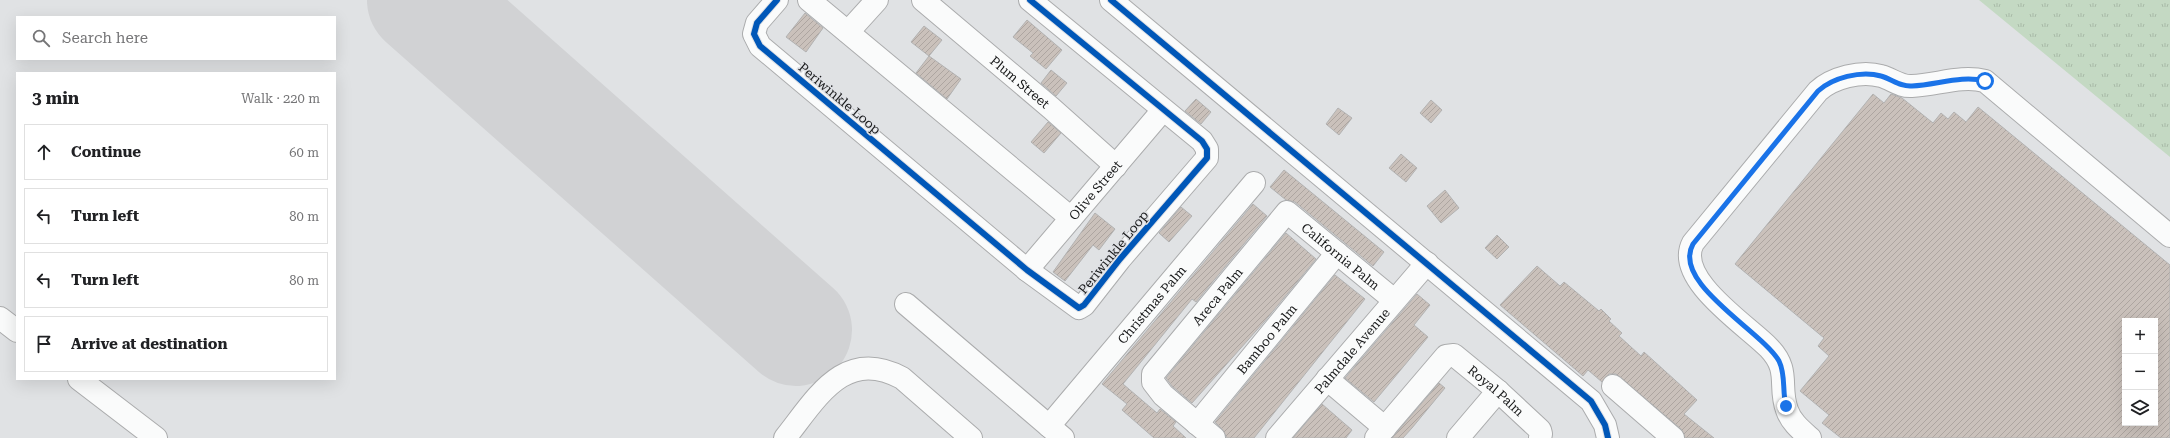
<!DOCTYPE html>
<html lang="en">
<head>
<meta charset="utf-8">
<style>
  :root { --surface:#fff; --page:#f2f2f2; --text:#202124; --muted:#757577; --line:#e0e0e0 }
  body { margin:0; font-family:"Roboto Serif",serif; background:var(--page); color:var(--text) }
  .controls { position:absolute; right:12px; bottom:12px; display:grid; overflow:hidden; border-radius:0px; box-shadow:0 4px 16px #0002 }
  .controls button { width:36px; height:36px; display:grid; place-items:center; padding:0; border:0; border-bottom:1px solid var(--line); background:var(--surface); color:var(--text); font:20px sans-serif }
  .stop { position:absolute; width:12px; height:12px; margin:-9px; border:3px solid #1a73e8; border-radius:50%; background:#fff }
  .stop.end { background:#1a73e8; border-color:#fff; box-shadow:0 1px 4px #0008 }
  .list { margin:0; padding:0; list-style:none }
  h2 { display:flex; justify-content:space-between; align-items:center; height:52px; margin:0; padding:0 16px; font-size:17px }
  h2 small { font-size:13px; font-weight:400; color:var(--muted) }
  .list li { display:grid; grid-template-columns:26px 1fr auto; gap:12px; align-items:center; box-sizing:border-box; height:56px; margin:0 8px 8px; padding:0 8px; border:1px solid var(--line); border-radius:0px }
  .list b { display:block; font-size:15px; white-space:nowrap }
  .list em { font-size:13px; font-style:normal; color:var(--muted) }
  .icon { flex:none; width:22px; height:22px; fill:none; stroke:currentColor; stroke-width:2; stroke-linecap:round; stroke-linejoin:round }
  .map { position:relative; flex:none; width:2170px; height:438px; overflow:hidden }
  .search { position:absolute; background:var(--surface); box-shadow:0 4px 16px #0002; left:16px; top:16px; width:320px; height:44px; display:flex; align-items:center; gap:10px; box-sizing:border-box; padding:0 14px; border-radius:0px; color:var(--muted); font-size:15px }
  .panel { position:absolute; background:var(--surface); box-shadow:0 4px 16px #0002; left:16px; top:72px; width:320px; height:308px; border-radius:0px }
  .map>svg:first-child { display:block }
</style>
</head>
<body>
<div class="map">
<svg width="2170" height="438" viewBox="0 0 2170 438">
  <defs>
    <pattern id="grass-tufts" width="24" height="20" patternUnits="userSpaceOnUse"><rect width="24" height="20" fill="#c4d9c3"/><path d="M3 7l-1-3M5 7V3M7 7l1-3M15 17l-1-3M17 17v-4M19 17l1-3" fill="none" stroke="#a8baa7"/></pattern>
    <pattern id="building-hatch" width="6" height="6" patternUnits="userSpaceOnUse"><rect width="6" height="6" fill="#cac1bb"/><path d="M-1 1l2-2M0 6l6-6M5 7l2-2" fill="none" stroke="#ada5a0"/></pattern>
  </defs>
  <rect width="100%" height="100%" fill="#e0e2e4"/>
  <!-- grass -->
  <path fill="url(#grass-tufts)" d="M1979,0H2170V157Z"/>
  <g fill="none" stroke-linecap="round" stroke-linejoin="round">
    <!-- runway -->
    <path stroke="#d1d2d4" stroke-width="112" d="M423,0L796,330"/>
  </g>
  <!-- building -->
  <path fill="url(#building-hatch)" stroke="#b2b2b2" fill-rule="evenodd" d="M805,13L823,28L806,52L786,37Z
    M1027,20L1062,50L1046,69L1030,56L1033,53L1013,37Z
    M924,26L942,40L929,56L911,42Z
    M929,56L961,79L947,99L916,73Z
    M1051,70L1067,83L1056,96L1041,83Z
    M1873,94L1884,103L1891,94L1902,98L1933,123L1941,113L1948,119L1954,112L1966,122L1978,107L2170,265V438H1841L1822,423L1829,415L1800,391L1829,356L1818,346L1824,338L1735,264ZM2125,321H2155V423H2125Z
    M1196,99L1211,112L1201,124L1185,111Z
    M1431,100L1442,110L1431,123L1420,113Z
    M1338,108L1352,118L1339,135L1326,124Z
    M1048,122L1061,133L1044,153L1031,142Z
    M1401,154L1417,168L1406,182L1389,168Z
    M1284,170L1384,252L1373,266L1295,202L1286,200L1270,187Z
    M1445,190L1459,208L1441,223L1427,206Z
    M1253,204L1267,216L1196,302L1192,299L1123,384L1157,413L1160,409L1176,422L1173,426L1186,438H1154L1122,410L1127,404L1102,384Z
    M1181,207L1192,216L1169,242L1159,233Z
    M1095,213L1115,229L1099,250L1093,245L1065,281L1053,272Z
    M1286,233L1316,259L1264,322L1192,403L1172,386L1166,378Z
    M1497,235L1509,247L1497,259L1485,248Z
    M1537,266L1560,286L1564,282L1599,311L1601,309L1611,319L1609,321L1622,333L1619,336L1641,356L1644,352L1697,400L1684,414L1714,438H1685L1681,429L1616,374H1609L1602,382L1588,370L1583,376L1500,305Z
    M1335,275L1365,299L1254,438H1227L1222,429L1215,422Z
    M1417,294L1430,305L1414,325L1428,337L1374,402L1345,378Z
    M1439,383L1445,388L1412,428L1403,438H1392Z
    M1322,404L1352,430L1346,438H1293Z"/>
  <g fill="none" stroke-linecap="round" stroke-linejoin="round">
    <defs>
      <g id="minor">
        <path d="M777,0L757,23L754,34L760,46L1027,270L1079,308L1084,305L1120,259L1207,158V149L1202,141L1030,0"/>
        <path d="M809,0L1071,218"/>
        <path id="s1" d="M923,0L1051,108L1116,166"/>
        <path d="M1111,0L1591,401L1605,425L1608,438"/>
        <path d="M848,32L877,0"/>
        <path id="s2" d="M1027,270L1163,110"/>
        <path d="M906,304L1063,438"/>
        <path d="M0,318L17,331"/>
        <path d="M79,379L156,438"/>
        <path d="M1327,379L1385,428"/>
        <path d="M1613,386L1673,438"/>
        <path id="s3" d="M1197,424L1337,253"/>
        <path id="s4" d="M1049,426L1254,183"/>
        <path d="M785,438C817,398 844,347 902,378L971,438"/>
        <path id="s5" d="M1214,438L1163,395L1153,382V374L1287,212L1394,300"/>
        <path id="s6" d="M1277,438L1427,263"/>
        <path id="s7" d="M1376,438L1446,356L1454,355L1498,391L1540,430L1541,434L1540,438"/>
        <path d="M1458,438L1498,391"/>
        <path d="M1810,438C1801,430 1791,422 1787,410C1778,386 1791,371 1769,348C1748,326 1674,279 1693,243L1818,91C1832,78 1861,70 1881,76C1892,79 1900,87 1912,86C1937,85 1961,75 1985,81L2170,236"/>
      </g>
    </defs>
    <!-- minor casing -->
    <use href="#minor" stroke="#abacad" stroke-width="24"/>
    <!-- minor -->
    <use href="#minor" stroke="#fafbfb" stroke-width="22"/>
    <defs>
      <path id="cycleway" d="M777,0L757,23L754,34L760,46L1027,270L1079,308L1084,305L1120,259L1207,158V149L1202,141L1030,0
        M1111,0L1591,401L1605,425L1608,438"/>
    </defs>
    <!-- cycleway casing -->
    <use href="#cycleway" stroke="#dfe1e5" stroke-width="8"/>
    <!-- cycleway -->
    <use href="#cycleway" stroke="#0057b8" stroke-width="6"/>
  </g>
  <g fill="none" stroke-linecap="round" stroke-linejoin="round">
    <!-- route -->
    <path stroke="#1a73e8" stroke-width="5" d="M1786,406C1782,391 1786,375 1779,361C1762,331 1671,283 1693,244L1818,91C1832,78 1861,70 1881,76C1892,79 1900,87 1912,86C1937,85 1961,75 1985,81"/>
  </g>
  <g text-anchor="middle" stroke-width="3" stroke-linejoin="round" paint-order="stroke">
    <!-- street labels -->
    <g font-size="13" fill="#161718" stroke="#dfe1e5">
      <text dy="5" stroke="none"><textPath href="#s1" startOffset="127">Plum Street</textPath></text>
      <text transform="translate(840 98) rotate(40)" y="5">Periwinkle Loop</text>
      <text dy="5" stroke="none"><textPath href="#s2" startOffset="105">Olive Street</textPath></text>
      <text transform="translate(1113 252) rotate(-51)" y="5">Periwinkle Loop</text>
      <text dy="5" stroke="none"><textPath href="#s5" startOffset="371">California Palm</textPath></text>
      <text dy="5" stroke="none"><textPath href="#s5" startOffset="192">Areca Palm</textPath></text>
      <text dy="5" stroke="none"><textPath href="#s4" startOffset="159">Christmas Palm</textPath></text>
      <text dy="5" stroke="none"><textPath href="#s3" startOffset="110">Bamboo Palm</textPath></text>
      <text dy="5" stroke="none"><textPath href="#s6" startOffset="115">Palmdale Avenue</textPath></text>
      <text dy="5" stroke="none"><textPath href="#s7" startOffset="171">Royal Palm</textPath></text>
    </g>
  </g>
</svg>
<div class="controls">
<button>+</button>
<button>−</button>
<button><svg class="icon" aria-label="layers" viewBox="0 0 24 24"><path d="M12 4l9 5-9 5-9-5zM3 14l9 5 9-5"/></svg></button>
</div>
<div class="stop" style="left:1985px;top:81px"></div>
<div class="stop end" style="left:1786px;top:406px"></div>
<div class="search"><svg class="icon" aria-label="search" viewBox="0 0 24 24"><circle cx="10" cy="10" r="6"/><path d="M15 15l6 6"/></svg>Search here</div>
<section class="panel">
<h2>3 min<small>Walk · 220 m</small></h2>
<ul class="list">
<li><svg class="icon" aria-label="ahead" viewBox="0 0 24 24"><path d="M12 20V5M6 11l6-6 6 6"/></svg><div><b>Continue</b></div><em>60 m</em></li>
<li><svg class="icon" aria-label="left" viewBox="0 0 24 24"><path d="M17 20v-9H6M10 6l-5 5 5 5"/></svg><div><b>Turn left</b></div><em>80 m</em></li>
<li><svg class="icon" aria-label="left" viewBox="0 0 24 24"><path d="M17 20v-9H6M10 6l-5 5 5 5"/></svg><div><b>Turn left</b></div><em>80 m</em></li>
<li><svg class="icon" aria-label="arrive" viewBox="0 0 24 24"><path d="M6 21V4h12l-3 4 3 4H6"/></svg><div><b>Arrive at destination</b></div></li>
</ul>
</section>
</div>
</body>
</html>
